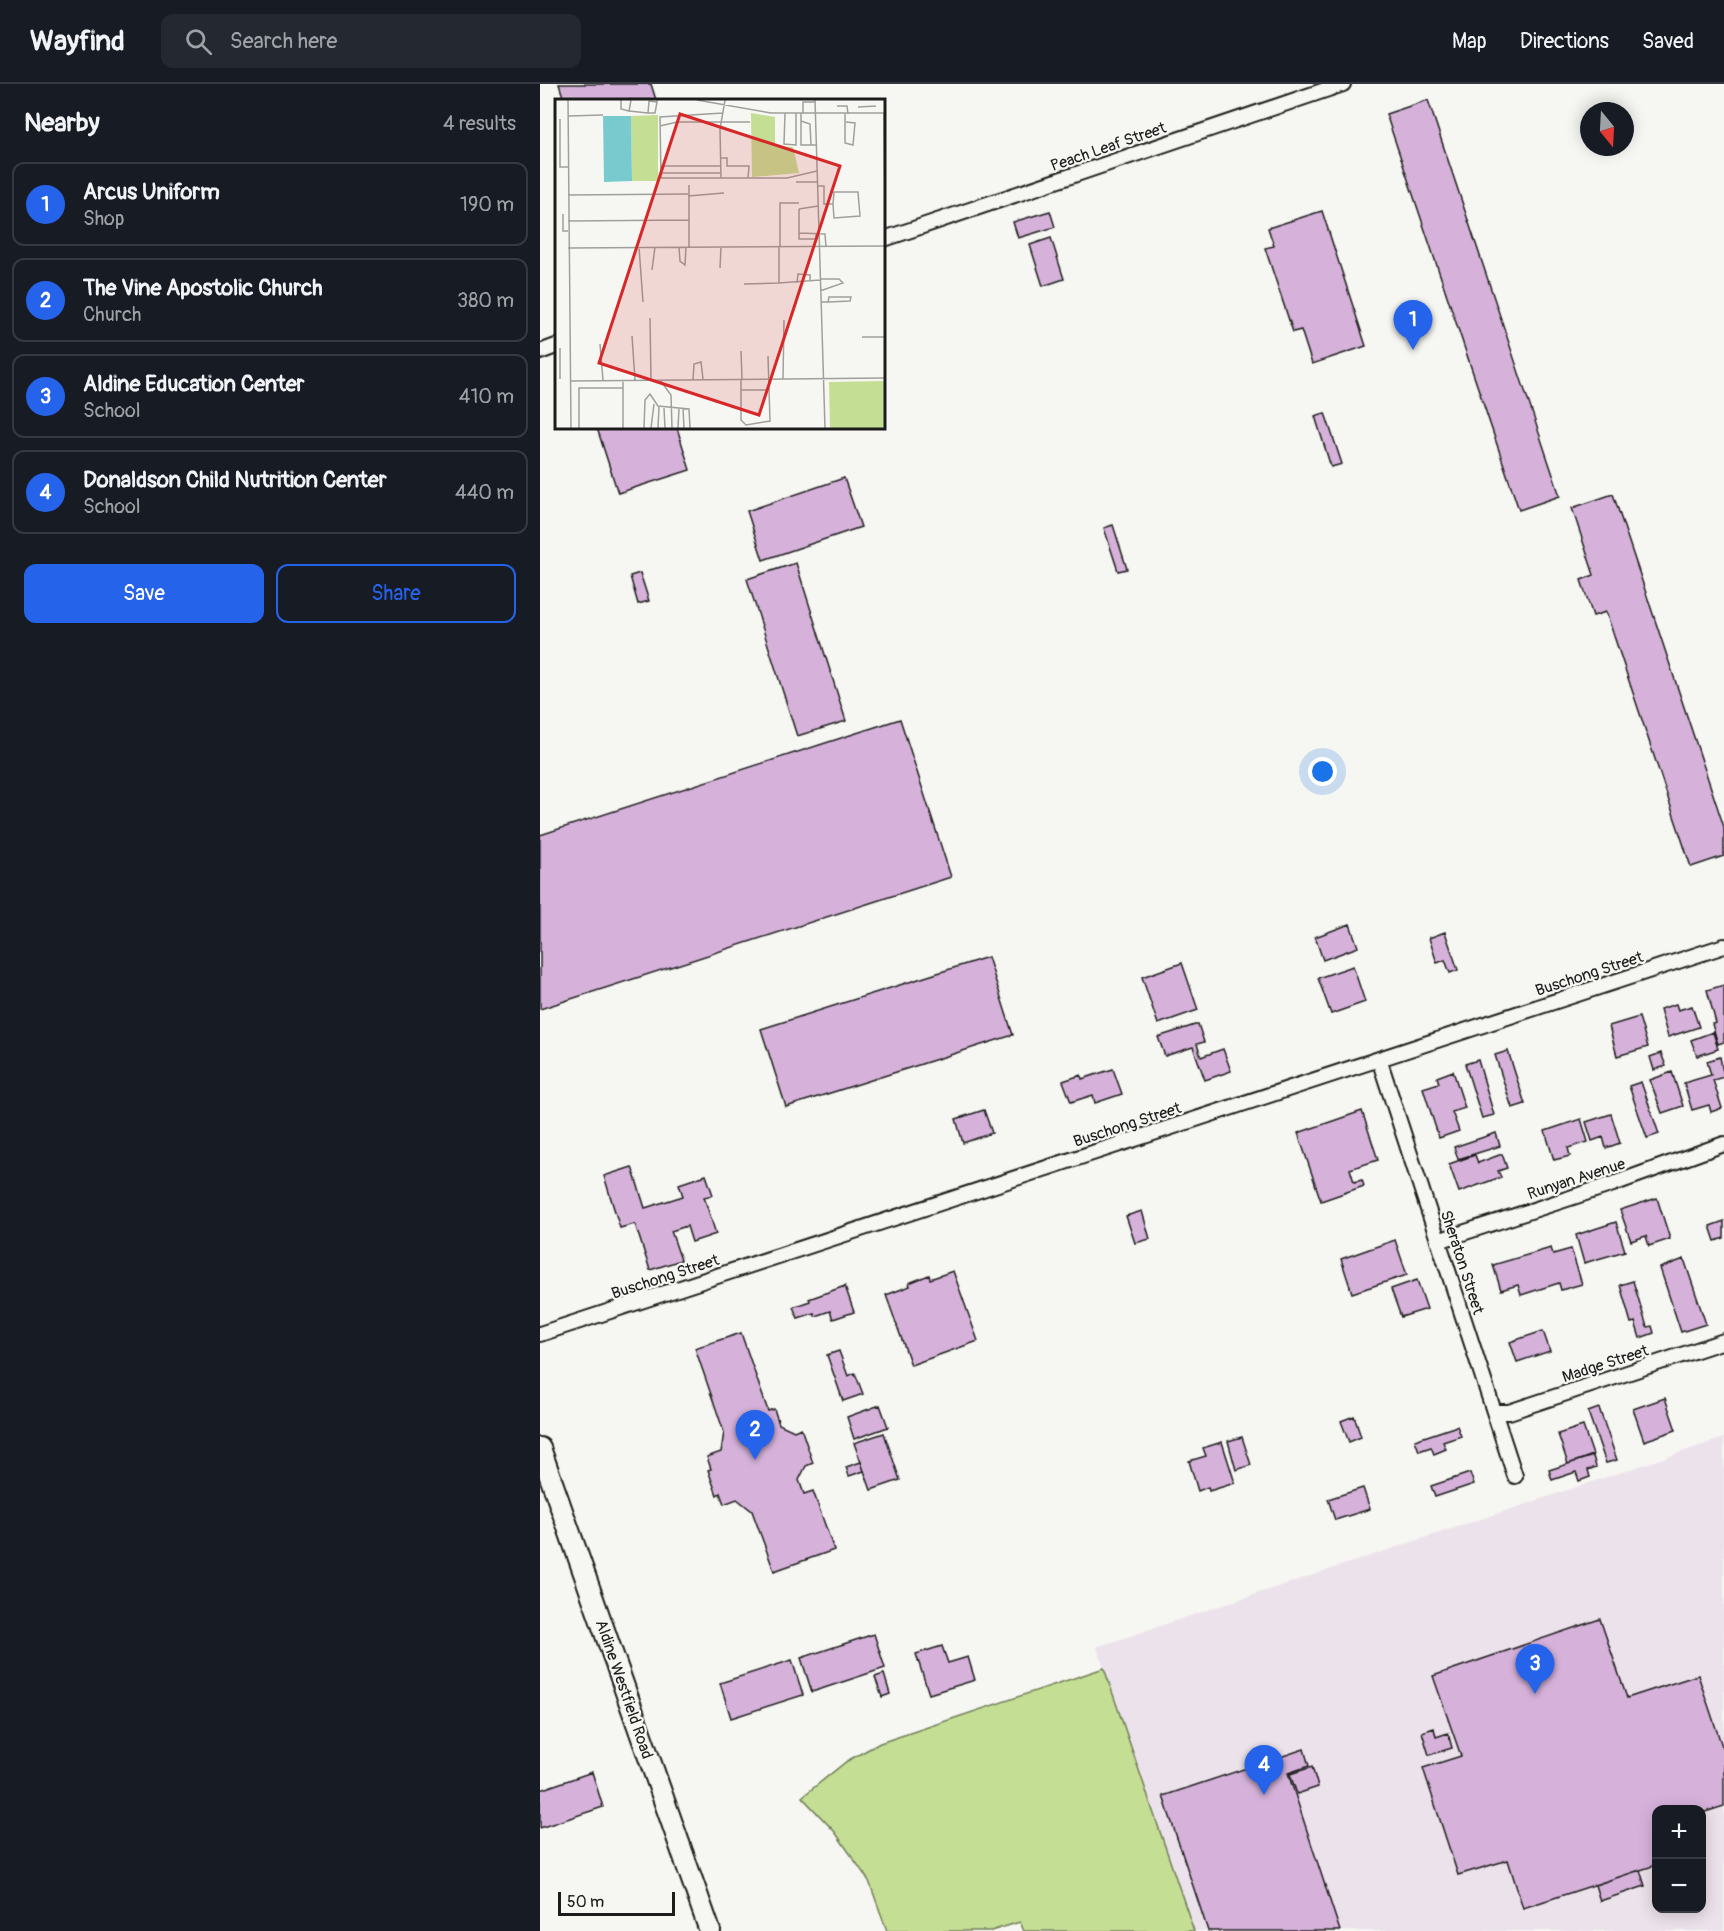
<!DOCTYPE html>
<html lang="en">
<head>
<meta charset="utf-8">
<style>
  :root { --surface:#171b24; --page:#242831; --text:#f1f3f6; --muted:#9ea1a6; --line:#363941; --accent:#2563eb }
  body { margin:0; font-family:Pangolin,sans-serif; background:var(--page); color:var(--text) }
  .controls { position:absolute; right:18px; bottom:18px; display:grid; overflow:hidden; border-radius:12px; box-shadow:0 3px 15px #0003 }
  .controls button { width:54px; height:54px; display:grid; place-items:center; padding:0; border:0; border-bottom:2px solid var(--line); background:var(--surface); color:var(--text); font:30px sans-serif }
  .compass { position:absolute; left:1040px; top:18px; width:54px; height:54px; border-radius:50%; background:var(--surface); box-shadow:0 3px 15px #0003; rotate:162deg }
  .scale { position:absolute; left:18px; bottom:15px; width:117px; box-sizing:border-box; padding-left:6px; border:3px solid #1c1c1c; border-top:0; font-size:16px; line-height:21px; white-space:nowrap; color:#1c1c1c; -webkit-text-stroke:4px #f6f6f2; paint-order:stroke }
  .you { position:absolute; left:783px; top:688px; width:21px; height:21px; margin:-15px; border:4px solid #fff; border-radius:50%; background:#1a73e8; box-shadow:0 0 0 9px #1a73e833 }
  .badge { display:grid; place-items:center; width:39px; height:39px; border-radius:50%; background:var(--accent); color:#fff; font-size:20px; font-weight:700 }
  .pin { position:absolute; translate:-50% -50px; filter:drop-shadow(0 2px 3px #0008) }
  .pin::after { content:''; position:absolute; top:32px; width:21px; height:18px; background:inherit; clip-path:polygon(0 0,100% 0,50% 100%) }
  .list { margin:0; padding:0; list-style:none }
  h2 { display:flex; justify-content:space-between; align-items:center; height:78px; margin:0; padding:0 24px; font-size:26px }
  h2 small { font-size:20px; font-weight:400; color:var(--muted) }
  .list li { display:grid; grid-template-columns:39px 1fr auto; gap:18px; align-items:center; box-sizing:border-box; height:84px; margin:0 12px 12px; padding:0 12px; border:2px solid var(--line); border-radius:12px }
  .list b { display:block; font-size:22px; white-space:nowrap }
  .list p { margin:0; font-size:20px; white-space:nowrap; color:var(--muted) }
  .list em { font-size:20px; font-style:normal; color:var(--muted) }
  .actions { display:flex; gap:12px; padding:18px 24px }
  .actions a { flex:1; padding:14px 0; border:2px solid var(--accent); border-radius:12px; text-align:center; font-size:21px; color:var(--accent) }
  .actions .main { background:var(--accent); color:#fff }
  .icon { flex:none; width:33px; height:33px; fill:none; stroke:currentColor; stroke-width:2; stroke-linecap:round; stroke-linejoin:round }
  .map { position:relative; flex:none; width:1184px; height:1847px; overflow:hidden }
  header { display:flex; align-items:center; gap:36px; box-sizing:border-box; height:84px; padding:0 30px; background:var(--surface); border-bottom:2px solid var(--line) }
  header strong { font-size:28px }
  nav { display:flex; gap:33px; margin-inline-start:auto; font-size:21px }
  .search { width:420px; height:54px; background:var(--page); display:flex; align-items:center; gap:15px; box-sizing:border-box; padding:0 21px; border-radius:12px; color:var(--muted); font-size:22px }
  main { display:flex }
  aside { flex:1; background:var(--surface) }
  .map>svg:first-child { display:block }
</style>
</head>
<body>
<header>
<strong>Wayfind</strong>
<div class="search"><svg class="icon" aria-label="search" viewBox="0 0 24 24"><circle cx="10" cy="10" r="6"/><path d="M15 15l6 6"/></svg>Search here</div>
<nav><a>Map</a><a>Directions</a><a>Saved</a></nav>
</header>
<main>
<aside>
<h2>Nearby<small>4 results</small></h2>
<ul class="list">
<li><span class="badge">1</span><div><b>Arcus Uniform</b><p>Shop</p></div><em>190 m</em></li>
<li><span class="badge">2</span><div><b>The Vine Apostolic Church</b><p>Church</p></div><em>380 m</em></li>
<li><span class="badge">3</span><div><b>Aldine Education Center</b><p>School</p></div><em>410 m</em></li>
<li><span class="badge">4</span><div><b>Donaldson Child Nutrition Center</b><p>School</p></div><em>440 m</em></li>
</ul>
<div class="actions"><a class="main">Save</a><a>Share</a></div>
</aside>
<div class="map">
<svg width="1184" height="1847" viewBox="0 0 1184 1847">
  <rect width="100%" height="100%" fill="#f6f6f2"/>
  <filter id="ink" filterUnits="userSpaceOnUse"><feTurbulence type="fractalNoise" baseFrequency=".0167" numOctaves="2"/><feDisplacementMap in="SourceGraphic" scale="12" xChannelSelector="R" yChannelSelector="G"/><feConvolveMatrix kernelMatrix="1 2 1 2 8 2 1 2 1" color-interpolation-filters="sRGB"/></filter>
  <g filter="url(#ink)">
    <!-- built -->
    <path fill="#ece2eb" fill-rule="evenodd" d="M1184,1354V1847H654L557,1563ZM1116,1726H1162V1824H1116Z"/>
    <!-- green -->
    <path fill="#c4de94" stroke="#707d58" stroke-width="1.5" d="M564,1584L654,1847H484L480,1838L451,1847H347L329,1797L295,1748L262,1713L307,1677L340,1659Z"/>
    <!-- building -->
    <path fill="#d6b2db" stroke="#1c1c1c" stroke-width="1.5" d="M19,0H111L116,16H24Z
      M888,16L1020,412L979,426L846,30Z
      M510,127L515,143L478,154L473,138Z
      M782,127L826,262L772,280L761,246L753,248L725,164L734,162L728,144Z
      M511,154L524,195L503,202L490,161Z
      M785,329L802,380L791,383L775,332Z
      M57,344H137L150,386L78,409Z
      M304,394L321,443L223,476L207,427Z
      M1073,410L1184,743V772L1151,783L1066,528L1053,532L1041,496L1054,491L1032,424Z
      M573,441L587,485L578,487L564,444Z
      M256,479L306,637L257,652L207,495Z
      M100,489L109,517L98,520L90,492Z
      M360,635L411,793L0,925V751Z
      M810,840L818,863L783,876L775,853Z
      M905,848L918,886L910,889L905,876L897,879L889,854Z
      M448,873L473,951L246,1023L221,945Z
      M642,879L658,926L618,940L602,893Z
      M813,882L825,918L791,930L778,894Z
      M1184,901V958L1178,960L1172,940L1176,939L1167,906Z
      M1136,920L1138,926L1152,922L1159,943L1128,953L1120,925Z
      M1099,933L1108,963L1077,972L1069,942Z
      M658,940L664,958L657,960L661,973L683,965L691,987L665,996L653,963L625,972L618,953Z
      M1173,948L1178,965L1157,972L1151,956Z
      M968,967L985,1020L972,1024L955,971Z
      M1121,969L1126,982L1114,986L1110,973Z
      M1180,973L1184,993L1173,996L1182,1024L1171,1028L1169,1021L1152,1026L1144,999L1171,991L1167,977Z
      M938,976L954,1031L942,1034L925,980Z
      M573,985L582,1010L555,1019L553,1011L531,1018L523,997L541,991L542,995Z
      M913,987L925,1024L912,1028L919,1047L899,1054L883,1004L899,999L897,993Z
      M1132,988L1143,1022L1122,1029L1110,996Z
      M1101,998L1119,1050L1107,1054L1089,1002Z
      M444,1026L452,1049L423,1059L416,1035Z
      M822,1027L838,1076L810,1085L814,1098L822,1096L824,1102L781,1117L758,1049Z
      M1071,1030L1080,1059L1066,1064L1063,1053L1052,1057L1046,1038Z
      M1041,1035L1048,1058L1028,1064L1030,1072L1014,1076L1005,1047Z
      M956,1049L960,1062L918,1075L914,1063Z
      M962,1070L967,1084L958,1087L961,1093L919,1108L909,1080L935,1071L938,1079Z
      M92,1083L105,1124L143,1112L139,1100L166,1091L173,1111L164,1113L176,1150L152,1158L147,1142L131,1147L141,1176L110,1186L95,1140L80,1144L64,1092Z
      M1117,1114L1130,1155L1109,1162L1106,1152L1091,1157L1080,1126Z
      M602,1127L610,1155L595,1159L586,1132Z
      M1184,1137V1154L1175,1157L1170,1142Z
      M1076,1138L1085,1167L1044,1179L1036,1151Z
      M855,1156L867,1191L812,1209L801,1175Z
      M1011,1164L1013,1170L1031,1165L1042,1200L1021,1206L1019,1199L981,1211L978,1201L961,1206L953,1181Z
      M1144,1175L1166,1240L1141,1248L1120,1184Z
      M413,1187L438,1257L371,1281L346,1211L370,1202L369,1199L389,1191L390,1195Z
      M877,1196L887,1225L861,1233L851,1205Z
      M1093,1197L1107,1243L1112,1242L1114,1249L1100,1254L1095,1238L1091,1239L1080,1201Z
      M305,1202L314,1228L293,1235L290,1227L275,1232L274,1229L258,1234L253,1223L270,1217L269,1215Z
      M1003,1247L1010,1267L977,1278L970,1258Z
      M201,1249L228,1327L234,1325L239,1340L254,1347L261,1344L273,1379L266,1382L259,1396L264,1410L273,1407L294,1466L234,1487L212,1427L197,1415L184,1420L180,1409L177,1411L168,1386L171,1385L167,1373L181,1368L184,1348L155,1264Z
      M299,1267L308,1292L315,1289L323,1310L303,1317L287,1271Z
      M1125,1314L1136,1346L1104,1357L1093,1325Z
      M340,1321L348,1343L314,1355L307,1333Z
      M1059,1324L1077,1376L1066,1379L1048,1328Z
      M814,1332L821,1353L809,1358L801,1337Z
      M917,1342L921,1352L903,1358L906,1365L894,1370L891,1363L879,1367L875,1356Z
      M1043,1342L1053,1371L1028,1380L1018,1350Z
      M344,1349L360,1396L331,1406L314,1359Z
      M702,1353L711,1381L696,1386L688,1357Z
      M682,1358L695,1399L669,1407L668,1403L658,1407L649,1377L666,1372L663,1364Z
      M1053,1372L1056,1383L1048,1386L1050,1393L1039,1397L1036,1388L1012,1396L1009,1386Z
      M321,1378L324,1387L309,1392L306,1383Z
      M930,1389L934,1400L895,1413L891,1402Z
      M823,1404L830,1425L795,1436L788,1415Z
      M1060,1535L1087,1614L1158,1591L1184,1668V1722L1162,1729V1726H1116V1781L983,1824L968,1776L918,1791L883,1684L921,1672L893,1592Z
      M334,1550L345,1584L272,1608L261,1574Z
      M402,1562L408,1579L428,1573L435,1596L389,1610L376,1570Z
      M252,1576L263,1611L191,1634L180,1599Z
      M344,1590L350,1610L342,1613L335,1593Z
      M894,1644L896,1653L908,1649L912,1664L889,1671L882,1648Z
      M764,1665L769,1682L748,1689L800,1847H668L623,1712Z
      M772,1683L778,1703L757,1710L750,1690Z
      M52,1688L63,1723L0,1744V1706Z
      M1100,1786L1105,1802L1060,1817L1055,1801Z"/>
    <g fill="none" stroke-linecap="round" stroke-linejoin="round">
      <defs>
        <path id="minor" d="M344,155L803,0
          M0,268L16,262
          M839,975L975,1392
          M898,1157L1073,1100L1184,1060
          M0,1250L1184,862
          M955,1328H969L1184,1257"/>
        <path id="secondary" d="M0,1364L170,1847"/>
      </defs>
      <!-- minor casing -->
      <use href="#minor" stroke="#1c1c1c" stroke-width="18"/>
      <!-- secondary casing -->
      <use href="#secondary" stroke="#1c1c1c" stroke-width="24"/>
      <!-- minor -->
      <use href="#minor" stroke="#f6f6f2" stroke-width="14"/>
      <!-- secondary -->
      <use href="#secondary" stroke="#f6f6f2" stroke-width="20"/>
    </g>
  </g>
  <g text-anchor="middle" stroke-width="4.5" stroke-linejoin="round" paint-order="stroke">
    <!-- street labels -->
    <g font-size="16" fill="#1c1c1c" stroke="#f6f6f2">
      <text transform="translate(568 62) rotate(-19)" y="6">Peach Leaf Street</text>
      <text transform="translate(1049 889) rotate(-18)" y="6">Buschong Street</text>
      <text transform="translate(587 1040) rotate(-18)" y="6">Buschong Street</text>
      <text transform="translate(1036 1094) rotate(-18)" y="6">Runyan Avenue</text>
      <text transform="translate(923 1178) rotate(72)" y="6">Sheraton Street</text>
      <text transform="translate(125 1192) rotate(-18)" y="6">Buschong Street</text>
      <text transform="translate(1065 1279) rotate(-18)" y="6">Madge Street</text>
      <text transform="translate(85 1605) rotate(71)" y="6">Aldine Westfield Road</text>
    </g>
  </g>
  <!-- overview -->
  <g transform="translate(15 15)">
    <rect width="330" height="330" fill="#f6f6f2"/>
    <path d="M196,14L220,18V47L238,48L244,74L197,78ZM103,16V82H77L76,17ZM330,282V329H275L274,283Z" fill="#c4de94"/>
    <path d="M48,17H76L77,82L49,83Z" fill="#78cacf"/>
    <path fill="none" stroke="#9f9f9c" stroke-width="1.5" d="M13,1L16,329M66,1V10L74,12L76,1M142,1L216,14H330M260,1L270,329M102,3L94,2L93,14H100L102,3V1M282,7H292L293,15M303,8L321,7M74,12L93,14M168,14L105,18L106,79H166L165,30L170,1M230,14L229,45L241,46V14M246,14V43M248,14V3H260M329,14L330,114M290,15V44L298,46L300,24L291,23M13,17L48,16M5,20V68H14M246,22L255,25L256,46M105,27L122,23H195M246,43V46H262M165,59H172V67H194L193,79M106,67H165M106,74H165M166,79H232L262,72M241,83H263M134,86V148M263,87H269V105H278L279,119L305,117L303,93H279L278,105M13,96L133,95M133,97L169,94M244,110V140H261V134M244,110L263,107M8,115V132H13M13,122L134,121M244,134L270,135L271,148M84,148L88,203M124,148L125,162L130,166L131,148M224,148V184L265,181M225,148V104H244M13,149L330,147M165,169L166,148M97,171L100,148M265,180H284L288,184L265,192M242,184L243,175L255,176V182M189,185L224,184M266,203H273L295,202L296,198H274L273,203M95,219L96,281M77,237L80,281M307,238H330M45,245L48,281M5,249V280M186,252L187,280M186,280V321L191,326L215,322L213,257M228,280L229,221M105,281L116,296L117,329M138,281L139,265L146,263L148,280M15,282L330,279M68,282V329M186,291H214M109,309L110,329M128,309L129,329M24,329V289H68M89,329L90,301L95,295L103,307L134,310L135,329M96,329L99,305M103,329L104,308M123,329L124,309"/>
    <path fill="#d62828" fill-opacity="0.15" stroke="#d62828" stroke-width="3" d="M125,15L285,67L204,316L44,264Z"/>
    <rect width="330" height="330" fill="none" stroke="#1c1c1c" stroke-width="3"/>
  </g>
</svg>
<div class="controls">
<button>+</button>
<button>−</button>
</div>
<svg class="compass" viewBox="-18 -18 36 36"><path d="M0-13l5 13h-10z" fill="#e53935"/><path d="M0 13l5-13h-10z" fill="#9ea1a6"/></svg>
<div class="scale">50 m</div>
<div class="you"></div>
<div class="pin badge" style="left:873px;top:266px">1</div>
<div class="pin badge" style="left:215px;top:1376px">2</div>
<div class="pin badge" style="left:995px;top:1610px">3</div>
<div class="pin badge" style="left:724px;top:1711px">4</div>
</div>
</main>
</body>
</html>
